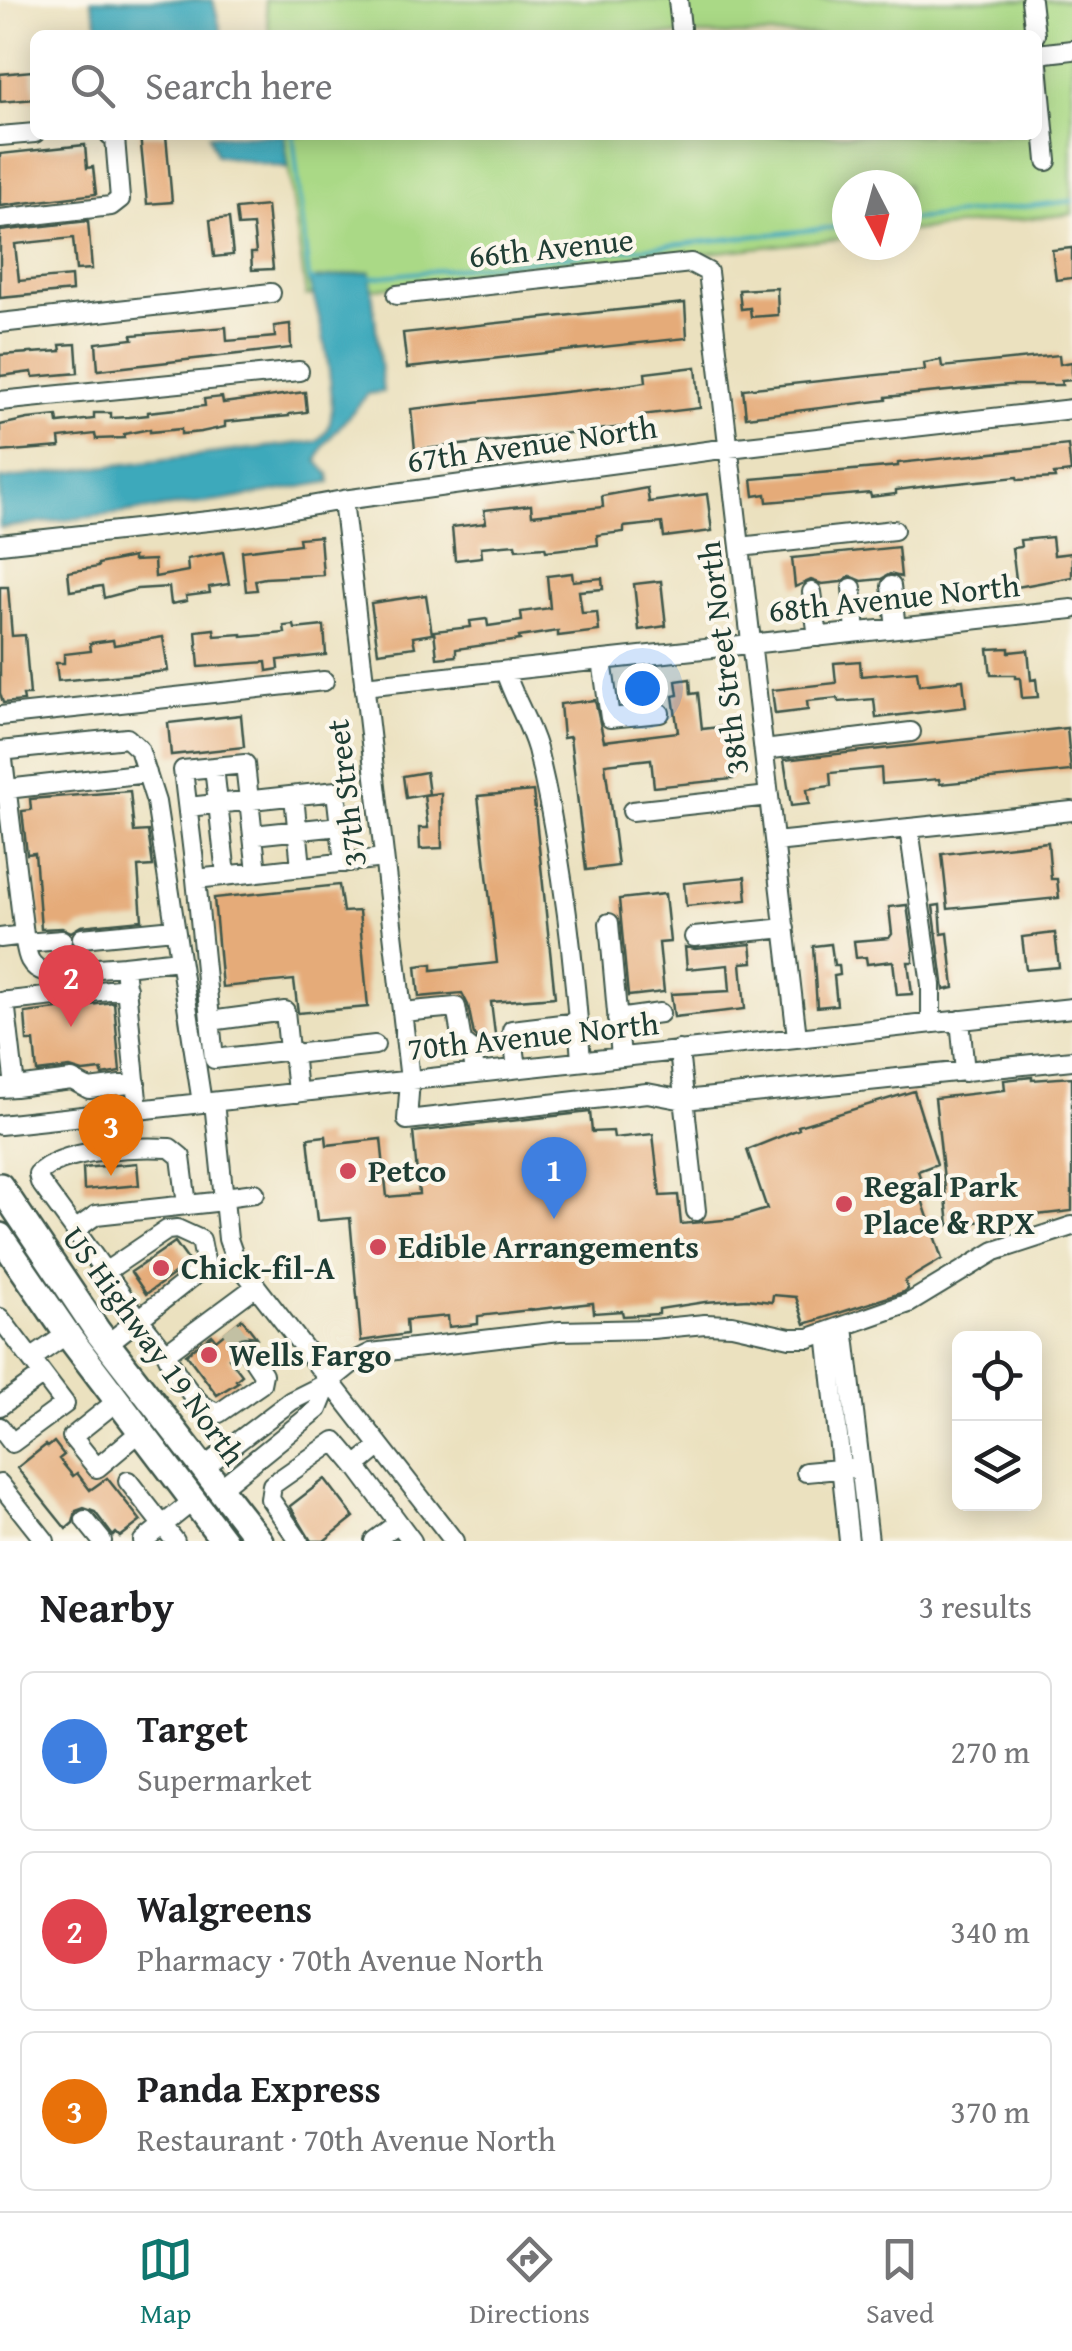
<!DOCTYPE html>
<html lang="en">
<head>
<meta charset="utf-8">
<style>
  :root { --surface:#fff; --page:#f2f2f2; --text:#202124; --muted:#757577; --line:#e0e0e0; --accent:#0f766e }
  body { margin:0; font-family:"Gentium Book Plus",serif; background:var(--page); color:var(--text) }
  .controls { position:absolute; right:30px; bottom:30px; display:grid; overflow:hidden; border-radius:15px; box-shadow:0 5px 25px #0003 }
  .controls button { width:90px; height:90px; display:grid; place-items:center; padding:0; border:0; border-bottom:2px solid var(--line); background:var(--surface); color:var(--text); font:50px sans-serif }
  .compass { position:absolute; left:832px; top:170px; width:90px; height:90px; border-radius:50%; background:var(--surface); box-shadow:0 5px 25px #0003; rotate:174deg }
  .you { position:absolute; left:642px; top:688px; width:35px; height:35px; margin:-25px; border:8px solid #fff; border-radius:50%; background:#1a73e8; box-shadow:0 0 0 15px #1a73e833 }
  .badge { display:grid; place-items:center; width:65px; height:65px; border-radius:50%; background:var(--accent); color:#fff; font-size:32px; font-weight:700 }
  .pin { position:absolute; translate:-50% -82px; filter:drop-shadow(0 2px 5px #0008) }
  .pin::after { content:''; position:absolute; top:52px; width:35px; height:30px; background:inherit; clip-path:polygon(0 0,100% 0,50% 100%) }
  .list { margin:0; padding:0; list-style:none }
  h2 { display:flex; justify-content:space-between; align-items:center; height:130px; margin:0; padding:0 40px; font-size:42px }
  h2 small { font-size:32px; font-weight:400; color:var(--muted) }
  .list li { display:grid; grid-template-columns:65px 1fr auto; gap:30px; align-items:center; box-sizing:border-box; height:160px; margin:0 20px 20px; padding:0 20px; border:2px solid var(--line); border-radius:15px }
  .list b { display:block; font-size:38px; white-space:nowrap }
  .list p { margin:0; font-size:32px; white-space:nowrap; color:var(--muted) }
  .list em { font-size:32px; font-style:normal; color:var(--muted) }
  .icon { flex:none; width:55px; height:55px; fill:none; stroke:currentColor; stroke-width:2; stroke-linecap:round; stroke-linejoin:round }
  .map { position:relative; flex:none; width:1072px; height:1541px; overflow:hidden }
  .search { position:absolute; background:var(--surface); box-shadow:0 5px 25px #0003; left:30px; right:30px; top:30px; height:110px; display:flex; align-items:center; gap:25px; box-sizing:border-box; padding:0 35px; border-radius:15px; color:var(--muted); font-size:38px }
  .sheet { height:670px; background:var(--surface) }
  nav { display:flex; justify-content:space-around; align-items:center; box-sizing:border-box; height:140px; border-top:2px solid var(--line); background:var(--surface); font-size:28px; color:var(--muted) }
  nav a { display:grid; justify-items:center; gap:5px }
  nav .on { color:var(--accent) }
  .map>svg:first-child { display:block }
</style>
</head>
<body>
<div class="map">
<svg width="1072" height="1541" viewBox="0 0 1072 1541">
  <rect width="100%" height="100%" fill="#fbf7ec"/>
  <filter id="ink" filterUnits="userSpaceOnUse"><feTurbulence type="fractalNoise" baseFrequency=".01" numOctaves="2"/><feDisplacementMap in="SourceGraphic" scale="20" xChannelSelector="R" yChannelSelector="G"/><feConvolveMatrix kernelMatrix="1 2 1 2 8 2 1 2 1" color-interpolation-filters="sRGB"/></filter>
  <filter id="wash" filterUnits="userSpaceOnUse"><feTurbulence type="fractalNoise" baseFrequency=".0048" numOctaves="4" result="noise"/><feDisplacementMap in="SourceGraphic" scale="40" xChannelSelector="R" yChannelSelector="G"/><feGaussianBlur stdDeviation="2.25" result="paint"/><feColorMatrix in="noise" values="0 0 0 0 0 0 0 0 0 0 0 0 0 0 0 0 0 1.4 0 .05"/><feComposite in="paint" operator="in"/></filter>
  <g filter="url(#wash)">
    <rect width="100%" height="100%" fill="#ebe1bf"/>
    <!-- green -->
    <path fill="#aad986" stroke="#648b5d" stroke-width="2.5" d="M265,0H1072V214L907,231V185H847V238L372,289L369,272L309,280L314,295L306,296L284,135H1037V35H270Z"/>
    <!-- water -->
    <path fill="#3ca9bb" stroke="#2e7378" stroke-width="2.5" d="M91,0H213L222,35H101Z
      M209,135H284L289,168L216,155Z
      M370,272L383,392L368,394L324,445L317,461L329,474L330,482L220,501L0,528V479L317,441C321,437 325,434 328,429C340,402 319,309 308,280Z"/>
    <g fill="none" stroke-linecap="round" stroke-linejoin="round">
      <!-- stream -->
      <path stroke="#3ca9bb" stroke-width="4" d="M293,135L309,280H313
        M907,220L1072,201
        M367,278L847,226"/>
    </g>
    <g id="blocks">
      <!-- building -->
      <path fill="#e5ab79" d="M32,71L35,99L0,102V74Z
        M140,135H166L172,202L147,204Z
        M85,145L87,168L93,167L96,194L0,206V154Z
        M267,206L273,269L252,270L251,253H256L253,225L238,226L236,209Z
        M229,218L233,255L214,257L210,220Z
        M88,221L92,269L76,270L73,238L15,244L19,281L71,276L72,291L0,298V231Z
        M1072,248V278L1056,280L1052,250Z
        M777,288L778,315L751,317L750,308L741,309L739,290Z
        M685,303L687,338L407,368L403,333Z
        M290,324L291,348L98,370L96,343L133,339L132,335L226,327L227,341L275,337L274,326Z
        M76,344L78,373L33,377L32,372L0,376V355L61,351L60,345Z
        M1059,355L1060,364L1072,362V380L1061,381L1062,385H1009L886,397V400L746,417L743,389L925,370L924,363L941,360L942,367Z
        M696,367L700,408L641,415L643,424L624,427L415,450L411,409L618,386L646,382L645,373Z
        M305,392L307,412L289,414V416L225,422V427L201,432L181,434V429L150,432V429L124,434V438L96,439L95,434L59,438L60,447L0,452V425L28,419L57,416L58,423L94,419V413H111V418L128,417L148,415V412L205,406L204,399L222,397L223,403Z
        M1068,445L1071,472L1054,474L1055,478L1018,480L1017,477L928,486L896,490V494L871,497L870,493L767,502L766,494L754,496L752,479L898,466V463Z
        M647,488L649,502L707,494L712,531L664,537L662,523L624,527V532L597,535L598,545L546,551L545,547L516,549L515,544L481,547L482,557L455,560L452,527L486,523L484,510L531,505L532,515L603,507L602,496Z
        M320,536L323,575L265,578L255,580L257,590L246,591L242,551L300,544L299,538Z
        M1052,537L1054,555L1072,553V577L1017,587L1012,548L1021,547L1020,540Z
        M898,547L901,577L890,574L881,579L862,581L850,576L841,582L822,584L811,580L795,587L792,558Z
        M223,552L229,584L209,587L210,593L186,596L187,601L171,604L169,587L137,589L104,598L102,586L70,591L68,572L98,567V564L133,557V561L154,560L155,577L188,571L187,559Z
        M572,573L573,581L602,578L603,589L579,591L582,613L597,612L599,631L558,636V631L519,637L520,640L456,649V656L437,658L434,631L471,627L470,621L487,619L488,626L522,621L521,612L550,608L547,576Z
        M661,581L666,626L639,630L634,584Z
        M0,587H8L12,636L25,635L30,695H23L24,701L3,703L0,693Z
        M426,595L432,634L413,637L415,647L378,652L371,603Z
        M294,625L295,629L324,626L326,655L278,660L279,669L267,671L266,662L199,667L196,631L214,629L215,636L242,634V637L285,633L284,626Z
        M163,637L168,671L58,681L56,663H64V654L91,651L90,643L113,640L114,645Z
        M1009,648V652L1028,650L1031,680L1036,679L1038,697L1022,698L1020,678H1015V675H991L988,649Z
        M860,661L861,676L917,671L919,685L963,680L966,707L876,718L874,699L839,702L838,698L807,701L808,710L775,714L772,690L836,683L834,663Z
        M690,679L691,694L698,693L702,729L728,726L733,779L654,787L651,759L605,764L618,866L586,870L570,737L563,738L560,704L595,700L604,741L678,732L673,696L678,695L676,681Z
        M241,715L244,747L171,755L168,723Z
        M1067,728L1071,771L940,784L939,779L882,784L881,768L830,773L831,786L807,789L809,804L791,806L784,760Z
        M426,772L429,794L406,798L403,776Z
        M130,791L134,832L148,831L153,866L138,867L142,920L81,926L71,932L62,928L41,929L35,853L27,854L22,811L31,810L30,799Z
        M533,791L555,997L491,1002L496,1042L482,1043L474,1035L468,1005L462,993L419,997L416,966L432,964V970L497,963L478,796Z
        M441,793L442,848L420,849L419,828H428L424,795Z
        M1048,842L1051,879H1057L1059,898L948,909L942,854Z
        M745,877L747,900L686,906L684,883Z
        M339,885L343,912L359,911L368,1007L298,1013L294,980L222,987L214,898Z
        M665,894L670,942L659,943L664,992L628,996L619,899Z
        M907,905L913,948V962H908L912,994L897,995L893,961L867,964L866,957L856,958L854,941L889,938L892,934L889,907Z
        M940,905L942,934L948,933L954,988L944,990L933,906Z
        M1055,933L1059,967L1026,970L1022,937Z
        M751,944L753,962L741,963L745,1009L674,1017L671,994L730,991L728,965L687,969L685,947L695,949Z
        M831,944L834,965H839L840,975L834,976L837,1005L817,1007L813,946Z
        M114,1002L120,1072L102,1075V1070L83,1072L70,1068L37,1072L34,1041H27L25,1013Z
        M1032,1077V1080L1072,1077V1211L949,1225L935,1098L1005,1090L1004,1080Z
        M914,1091L937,1164L918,1171L921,1180L916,1182L942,1259L905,1281L908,1289L904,1292L805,1324L796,1297L773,1295L772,1302L747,1299L705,1302L659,1309V1314L623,1316L622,1311L594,1313L593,1303L478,1316V1324L449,1327L448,1316L406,1320L407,1334L361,1341L350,1218L317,1221L308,1138L326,1136L327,1145L381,1139L387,1197L419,1194L413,1132L590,1112L592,1132L613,1131L614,1138L653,1134L660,1196L678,1195L681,1224L734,1219L767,1209L747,1150L799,1129L798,1126Z
        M137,1163L139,1185L84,1190L83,1168Z
        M175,1242L190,1263L146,1294L131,1272Z
        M242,1319L256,1337L243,1335L234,1341V1354L229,1358L242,1375L236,1380L238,1382L217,1395L186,1354L212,1335L216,1340Z
        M54,1442L64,1455L59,1459L73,1476L77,1473L90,1490L107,1478L141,1521L120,1537L116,1533L113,1536L95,1512L84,1508L76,1511L73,1523L66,1529L17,1468L46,1445L48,1447Z
        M325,1479L354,1517L324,1541H311L290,1506Z"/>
    </g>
  </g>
  <g filter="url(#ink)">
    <use href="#blocks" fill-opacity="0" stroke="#3e5649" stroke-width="2.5"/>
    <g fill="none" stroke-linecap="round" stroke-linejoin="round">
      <!-- minor-tunnel -->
      <path stroke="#c2c0a3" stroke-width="18" stroke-dasharray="18 9" stroke-linecap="butt" d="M230,1327L245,1347"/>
      <defs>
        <path id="minor" d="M678,0L681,28
          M1031,0L1035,35
          M0,136L35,133
          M1047,161L1037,54L1072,50
          M0,219L111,206L120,199L115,138L110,135
          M397,295L691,263L708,272L797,1037
          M0,323L271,293
          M0,401L299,371
          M343,500L410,1080L407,1120L647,1093L684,1100L1072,1060
          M0,544L254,516L343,500L729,448L1072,409
          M740,547L894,530
          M891,586L896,628
          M852,588L856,632
          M812,592L818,637
          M602,660L610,718L660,713
          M505,671C513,698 529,721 537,749C562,851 574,956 581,1061
          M364,686L1072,609
          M0,716L324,681
          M764,750L911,732
          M0,751L127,738L139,749L156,802L202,1103
          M2,751L24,935
          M214,767L226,875
          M7,789L147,773
          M294,796L301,867
          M188,807L336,791L344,863
          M632,811L769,796
          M909,828L931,985V1023
          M253,835L340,826
          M775,842L1072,811
          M196,879L183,770L245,764L257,872
          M609,923L621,1057
          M694,937L785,928
          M0,938L24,935C27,953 27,967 46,972L124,966L138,1110
          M82,938L174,929
          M25,943L62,940
          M124,966L179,960
          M0,1002L127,988
          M402,1012L456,1007L462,1042L472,1050L475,1073
          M617,1019L660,1013
          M960,1020L965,1072
          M210,1021L285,1011L289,1050
          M679,1050L696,1211
          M294,1054L375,1045
          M517,1068L512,1030L578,1022
          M15,1087L72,1080L89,1089L136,1083
          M0,1088L15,1087L5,1001
          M297,1093L293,1050L214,1059L196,879L384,858
          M214,1102L228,1239L235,1259L454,1541
          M0,1125L1072,1008
          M224,1197L255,1193
          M75,1230L40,1182L38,1174C60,1149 137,1146 170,1148L181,1157L187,1205
          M105,1272L167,1230L177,1229L201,1240L206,1266L139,1319L75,1230L96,1215L224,1201
          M0,1318L31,1359
          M844,1327L869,1541
          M827,1332L849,1541
          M107,1344L139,1319L166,1353L255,1287
          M166,1353C175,1373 197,1409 219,1413L261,1384L263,1374L245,1347
          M117,1401L72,1437L97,1468L140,1432
          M0,1406L43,1375
          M0,1427L12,1443L65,1404L31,1359L67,1334
          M356,1466L412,1541
          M203,1468L291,1401L329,1382L355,1361L371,1353L560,1331L652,1329L705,1324L732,1325L790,1338H809L909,1303L995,1251L1072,1226
          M806,1472L850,1468
          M128,1481L175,1541
          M0,1484L45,1541
          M219,1489L318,1409L329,1382
          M85,1520L102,1541
          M143,1541L193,1501
          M299,1541L270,1499L272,1485L335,1441L356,1466L380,1446
          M374,1541L398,1523"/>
        <path id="highway" d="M0,1186L98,1332L260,1541
          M0,1236L70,1338L224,1541"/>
      </defs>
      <!-- minor casing -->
      <use href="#minor" stroke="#3e5649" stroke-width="22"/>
      <!-- highway casing -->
      <use href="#highway" stroke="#3e5649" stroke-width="30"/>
      <!-- minor -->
      <use href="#minor" stroke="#fff" stroke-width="18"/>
      <!-- highway -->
      <use href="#highway" stroke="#fff" stroke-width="25"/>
    </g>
  </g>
  <!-- markers -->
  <g fill="#d1495b" stroke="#fbf7ec" stroke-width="4">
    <circle cx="348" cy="1171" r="10"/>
    <circle cx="844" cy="1204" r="10"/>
    <circle cx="378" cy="1247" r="10"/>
    <circle cx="161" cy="1268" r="10"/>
    <circle cx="209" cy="1355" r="10"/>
  </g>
  <g text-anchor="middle" stroke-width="8" stroke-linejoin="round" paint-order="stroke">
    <!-- street labels -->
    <g font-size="32" fill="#1f3d34" stroke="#fbf7ec">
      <text transform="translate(551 248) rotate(-6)" y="11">66th Avenue</text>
      <text transform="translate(532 444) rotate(-8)" y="11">67th Avenue North</text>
      <text transform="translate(894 598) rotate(-6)" y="11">68th Avenue North</text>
      <text transform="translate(723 658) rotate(-97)" y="11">38th Street North</text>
      <text transform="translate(346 793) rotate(-97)" y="11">37th Street</text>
      <text transform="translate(533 1036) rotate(-6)" y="11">70th Avenue North</text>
      <text transform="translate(154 1346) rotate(54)" y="11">US Highway 19 North</text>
    </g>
    <!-- poi labels -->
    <g font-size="32" font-weight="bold" fill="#1f3d34" stroke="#fbf7ec" text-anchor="start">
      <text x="368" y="1182">Petco</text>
      <text x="864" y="1197">Regal Park<tspan x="864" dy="37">Place &amp; RPX</tspan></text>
      <text x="398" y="1258">Edible Arrangements</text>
      <text x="181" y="1279">Chick-fil-A</text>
      <text x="229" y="1366">Wells Fargo</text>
    </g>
  </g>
</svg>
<div class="controls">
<button><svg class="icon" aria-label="locate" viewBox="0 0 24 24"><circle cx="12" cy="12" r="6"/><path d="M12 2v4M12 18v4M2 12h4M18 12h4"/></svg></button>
<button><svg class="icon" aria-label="layers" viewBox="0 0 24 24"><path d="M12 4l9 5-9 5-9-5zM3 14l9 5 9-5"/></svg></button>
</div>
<svg class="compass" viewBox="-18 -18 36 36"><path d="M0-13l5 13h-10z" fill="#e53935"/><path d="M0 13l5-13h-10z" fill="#757577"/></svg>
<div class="you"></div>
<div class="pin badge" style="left:554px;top:1219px;background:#3f7fe0">1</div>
<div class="pin badge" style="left:71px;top:1027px;background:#e0444e">2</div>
<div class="pin badge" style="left:111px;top:1176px;background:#e8710a">3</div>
<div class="search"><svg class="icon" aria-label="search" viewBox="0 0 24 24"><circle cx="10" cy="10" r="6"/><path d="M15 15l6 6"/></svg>Search here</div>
</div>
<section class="sheet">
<h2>Nearby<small>3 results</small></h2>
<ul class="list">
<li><span class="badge" style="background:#3f7fe0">1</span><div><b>Target</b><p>Supermarket</p></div><em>270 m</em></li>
<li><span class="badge" style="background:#e0444e">2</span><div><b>Walgreens</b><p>Pharmacy · 70th Avenue North</p></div><em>340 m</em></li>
<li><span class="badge" style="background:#e8710a">3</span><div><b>Panda Express</b><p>Restaurant · 70th Avenue North</p></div><em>370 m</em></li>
</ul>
</section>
<nav>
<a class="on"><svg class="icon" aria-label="map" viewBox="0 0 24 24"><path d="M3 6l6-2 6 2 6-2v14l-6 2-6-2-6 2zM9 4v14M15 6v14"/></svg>Map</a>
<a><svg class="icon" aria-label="directions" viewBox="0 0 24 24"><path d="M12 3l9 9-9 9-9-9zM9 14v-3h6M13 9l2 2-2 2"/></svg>Directions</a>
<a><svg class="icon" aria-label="saved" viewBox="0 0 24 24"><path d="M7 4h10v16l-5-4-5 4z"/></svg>Saved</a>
</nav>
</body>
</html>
